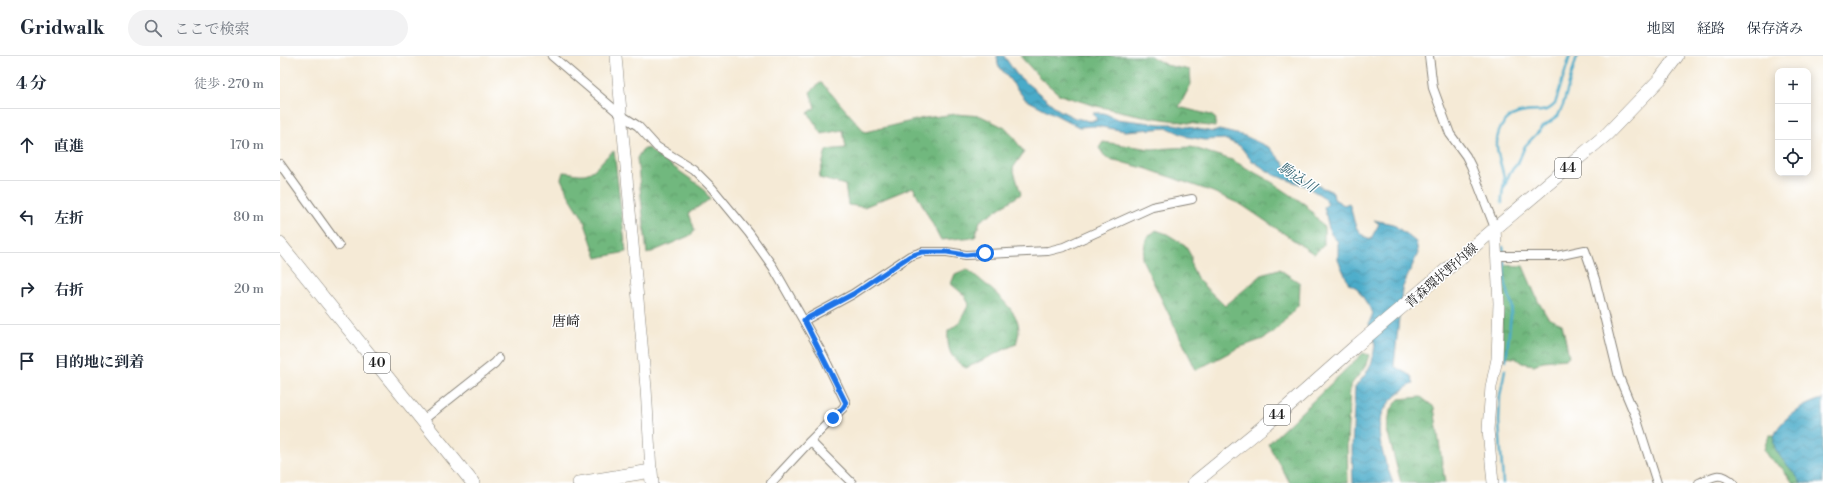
<!DOCTYPE html>
<html lang="ja">
<head>
<meta charset="utf-8">
<style>
  :root { --surface:#fff; --page:#f2f2f3; --text:#1f2937; --muted:#747a83; --line:#e0e1e3 }
  body { margin:0; font-family:"Libre Bodoni","Noto Serif JP",serif; background:var(--page); color:var(--text) }
  .controls { position:absolute; right:12px; top:12px; display:grid; overflow:hidden; border-radius:8px; box-shadow:0 2px 10px #0003 }
  .controls button { width:36px; height:36px; display:grid; place-items:center; padding:0; border:0; border-bottom:1px solid var(--line); background:var(--surface); color:var(--text); font:20px sans-serif }
  .stop { position:absolute; width:12px; height:12px; margin:-9px; border:3px solid #1a73e8; border-radius:50%; background:#fff }
  .stop.end { background:#1a73e8; border-color:#fff; box-shadow:0 1px 4px #0008 }
  .list { margin:0; padding:0; list-style:none }
  h2 { display:flex; justify-content:space-between; align-items:center; height:52px; margin:0; padding:0 16px; font-size:17px }
  h2 small { font-size:13px; font-weight:400; color:var(--muted) }
  .list li { display:grid; grid-template-columns:26px 1fr auto; gap:12px; align-items:center; box-sizing:border-box; height:72px; padding:0 16px; border-top:1px solid var(--line) }
  .list b { display:block; font-size:15px; white-space:nowrap }
  .list em { font-size:13px; font-style:normal; color:var(--muted) }
  .icon { flex:none; width:22px; height:22px; fill:none; stroke:currentColor; stroke-width:2; stroke-linecap:round; stroke-linejoin:round }
  .map { position:relative; flex:none; width:1543px; height:427px; overflow:hidden }
  header { display:flex; align-items:center; gap:24px; box-sizing:border-box; height:56px; padding:0 20px; background:var(--surface); border-bottom:1px solid var(--line) }
  header strong { font-size:19px }
  nav { display:flex; gap:22px; margin-inline-start:auto; font-size:14px }
  .search { width:280px; height:36px; background:var(--page); display:flex; align-items:center; gap:10px; box-sizing:border-box; padding:0 14px; border-radius:22px; color:var(--muted); font-size:15px }
  main { display:flex }
  aside { flex:1; background:var(--surface) }
  .map>svg:first-child { display:block }
</style>
</head>
<body>
<header>
<strong>Gridwalk</strong>
<div class="search"><svg class="icon" aria-label="search" viewBox="0 0 24 24"><circle cx="10" cy="10" r="6"/><path d="M15 15l6 6"/></svg>ここで検索</div>
<nav><a>地図</a><a>経路</a><a>保存済み</a></nav>
</header>
<main>
<aside>
<h2>4 分<small>徒歩 · 270 m</small></h2>
<ul class="list">
<li><svg class="icon" aria-label="ahead" viewBox="0 0 24 24"><path d="M12 20V5M6 11l6-6 6 6"/></svg><div><b>直進</b></div><em>170 m</em></li>
<li><svg class="icon" aria-label="left" viewBox="0 0 24 24"><path d="M17 20v-9H6M10 6l-5 5 5 5"/></svg><div><b>左折</b></div><em>80 m</em></li>
<li><svg class="icon" aria-label="right" viewBox="0 0 24 24"><path d="M7 20v-9h11M14 6l5 5-5 5"/></svg><div><b>右折</b></div><em>20 m</em></li>
<li><svg class="icon" aria-label="arrive" viewBox="0 0 24 24"><path d="M6 21V4h12l-3 4 3 4H6"/></svg><div><b>目的地に到着</b></div></li>
</ul>
</aside>
<div class="map">
<svg width="1543" height="427" viewBox="0 0 1543 427">
  <defs>
    <pattern id="forest-crowns" width="20" height="18" patternUnits="userSpaceOnUse"><rect width="20" height="18" fill="#71b87e"/><path d="M2 6a3 3 0 1 1 6 0M12 15a3 3 0 1 1 6 0" fill="none" stroke="#5c9566"/></pattern>
    <pattern id="water-waves" width="16" height="10" patternUnits="userSpaceOnUse"><rect width="16" height="10" fill="#4aabc9"/><path d="M0 5q4-4 8 0t8 0" fill="none" stroke="#3d8aa2"/></pattern>
  </defs>
  <rect width="100%" height="100%" fill="#fff"/>
  <filter id="ink" filterUnits="userSpaceOnUse"><feTurbulence type="fractalNoise" baseFrequency=".025" numOctaves="2"/><feDisplacementMap in="SourceGraphic" scale="8" xChannelSelector="R" yChannelSelector="G"/><feConvolveMatrix kernelMatrix="1 2 1 2 8 2 1 2 1" color-interpolation-filters="sRGB"/></filter>
  <filter id="wash" filterUnits="userSpaceOnUse"><feTurbulence type="fractalNoise" baseFrequency=".012" numOctaves="4" result="noise"/><feDisplacementMap in="SourceGraphic" scale="16" xChannelSelector="R" yChannelSelector="G"/><feGaussianBlur stdDeviation="0.9" result="paint"/><feColorMatrix in="noise" values="0 0 0 0 0 0 0 0 0 0 0 0 0 0 0 0 0 1.4 0 .05"/><feComposite in="paint" operator="in"/></filter>
  <g filter="url(#wash)">
    <rect width="100%" height="100%" fill="#f5ead6"/>
    <!-- forest -->
    <path fill="url(#forest-crowns)" stroke="#466a4d" d="M740,0H870L886,9L910,14L911,28L899,51L931,59L936,63L935,71L863,60L816,50L780,39L760,22Z
      M541,26L585,76L644,62L676,58L701,60L727,73L744,96L733,112L741,138L700,165L695,181L661,184L633,131L584,151L568,149L565,129L539,122L546,94L566,92L563,74L542,78L528,57L535,52L530,36Z
      M823,86L871,93L911,91L952,104L990,125L1026,149L1044,171V189L1034,198L962,149L933,136L867,113L826,102L819,92Z
      M369,92L375,98L422,131L430,143L409,157L415,175L409,180L367,198L357,102L362,94Z
      M334,95L346,196L317,202L303,162L289,140L281,123L283,116C289,116 299,119 305,118C318,115 322,102 334,95Z
      M876,174L887,178L905,189L911,200V209L918,224L945,250L984,217L999,213L1020,227L1019,248L997,273L983,283L958,292L916,314L862,203L866,183Z
      M1222,209L1243,210L1258,245L1268,262L1282,268L1289,300L1285,303L1263,305L1254,309L1242,307L1235,302L1222,301Z
      M687,213C701,224 734,250 738,267C740,275 738,281 736,288L686,312C670,302 667,294 668,275L679,267L689,248L684,239L671,228L675,218Z
      M1083,297L1089,299L1085,311L1070,330L1067,387L1068,427H1010L988,388Z
      M1141,341L1154,351L1165,427H1121L1107,374L1110,355L1119,343Z
      M1490,379L1507,380L1532,427H1513L1502,412L1488,401L1484,394L1486,386Z"/>
    <!-- water -->
    <path fill="url(#water-waves)" stroke="#336472" d="M717,0H724L737,19L779,54L795,62L810,65L817,64L813,57H824L837,63L880,68H893L933,76L939,74L965,80L990,92L1008,112L1027,125L1053,136L1054,143L1064,149L1069,147C1076,166 1071,172 1090,184L1099,168L1094,164L1113,168L1136,186L1138,197L1122,233L1114,310L1131,320L1134,327C1086,354 1097,383 1113,427H1073L1072,393L1075,331L1085,319L1092,306L1095,289L1089,267L1093,257L1077,232L1069,228L1058,204V186L1050,177L1044,151L1048,148L1042,140L1025,130L994,119L971,104L960,90L944,83L925,84L908,81L888,72L845,75L816,70L799,71L745,43L718,9Z
      M1543,343V427H1521C1514,414 1501,405 1495,392C1486,369 1526,346 1543,343Z"/>
    <g fill="none" stroke-linecap="round" stroke-linejoin="round">
      <!-- stream -->
      <path stroke="#4aabc9" stroke-width="2.5" d="M1224,132L1230,116L1238,107L1245,90L1264,70L1278,60L1283,49L1297,0
        M1222,147C1221,139 1224,131 1224,123C1223,113 1217,99 1217,90C1216,72 1227,58 1245,56C1257,54 1266,58 1275,48L1290,0
        M1223,191L1224,196
        M1224,205L1225,226L1232,249L1226,305
        M1223,427L1219,365L1220,340L1225,314"/>
    </g>
  </g>
  <g filter="url(#ink)">
    <g fill="none" stroke-linecap="round" stroke-linejoin="round">
      <defs>
        <path id="street" d="M272,0L341,59L358,70L377,91L413,113L432,132L469,177L493,211L543,299L566,347L563,352L530,385L491,427
          M1149,0L1153,32L1170,78L1186,100L1191,110L1215,172
          M0,108L59,190
          M1217,200H1277L1305,194L1315,223L1339,321L1357,364L1377,427
          M525,264L573,238L630,200L642,196H667L686,199L768,195L784,191L872,151L912,143
          M143,364L215,307L219,302
          M530,385L572,427
          M1419,427C1433,421 1440,414 1453,427"/>
        <path id="secondary" d="M336,0L366,332L371,415
          M1213,427L1208,374L1211,331L1217,303L1219,247L1215,172"/>
        <path id="primary" d="M0,188L193,427
          M299,427L371,415L372,427
          M914,427L1006,352L1077,289L1327,78L1380,23L1397,0"/>
      </defs>
      <!-- street casing -->
      <use href="#street" stroke="#888379" stroke-width="10"/>
      <!-- secondary casing -->
      <use href="#secondary" stroke="#888379" stroke-width="12"/>
      <!-- primary casing -->
      <use href="#primary" stroke="#888379" stroke-width="14"/>
      <!-- street -->
      <use href="#street" stroke="#fff" stroke-width="8"/>
      <!-- secondary -->
      <use href="#secondary" stroke="#fff" stroke-width="11"/>
      <!-- primary -->
      <use href="#primary" stroke="#fff" stroke-width="13"/>
    </g>
  </g>
  <g fill="none" stroke-linecap="round" stroke-linejoin="round" filter="url(#ink)">
    <!-- route -->
    <path stroke="#1a73e8" stroke-width="5" d="M553,362L563,352L566,347L524,264L573,238L630,200L642,196H667L686,199L705,197"/>
  </g>
  <g text-anchor="middle" stroke-width="3" stroke-linejoin="round" paint-order="stroke">
    <!-- shield labels -->
    <g fill="#fff" stroke="#606060" stroke-width="1">
      <rect x="1275" y="102" width="26" height="20" rx="3"/>
      <rect x="84" y="297" width="26" height="20" rx="3"/>
      <rect x="984" y="349" width="26" height="20" rx="3"/>
    </g>
    <g font-size="12" font-weight="bold" fill="#1c1c1c">
      <text x="1288" y="116">44</text>
      <text x="97" y="311">40</text>
      <text x="997" y="363">44</text>
    </g>
    <!-- street labels -->
    <g font-size="13" fill="#1c1c1c" stroke="#fff">
      <text transform="translate(1161 219) rotate(-41)" y="5">青森環状野内線</text>
    </g>
    <!-- water labels -->
    <g font-size="14" font-style="italic" fill="#336472" stroke="#fff">
      <text transform="translate(1018 121) rotate(34)" y="5">駒込川</text>
    </g>
    <!-- neighbourhood labels -->
    <g font-size="14" fill="#1c1c1c" stroke="#fff">
      <text x="286" y="270">唐崎</text>
    </g>
  </g>
</svg>
<div class="controls">
<button>+</button>
<button>−</button>
<button><svg class="icon" aria-label="locate" viewBox="0 0 24 24"><circle cx="12" cy="12" r="6"/><path d="M12 2v4M12 18v4M2 12h4M18 12h4"/></svg></button>
</div>
<div class="stop" style="left:705px;top:197px"></div>
<div class="stop end" style="left:553px;top:362px"></div>
</div>
</main>
</body>
</html>
